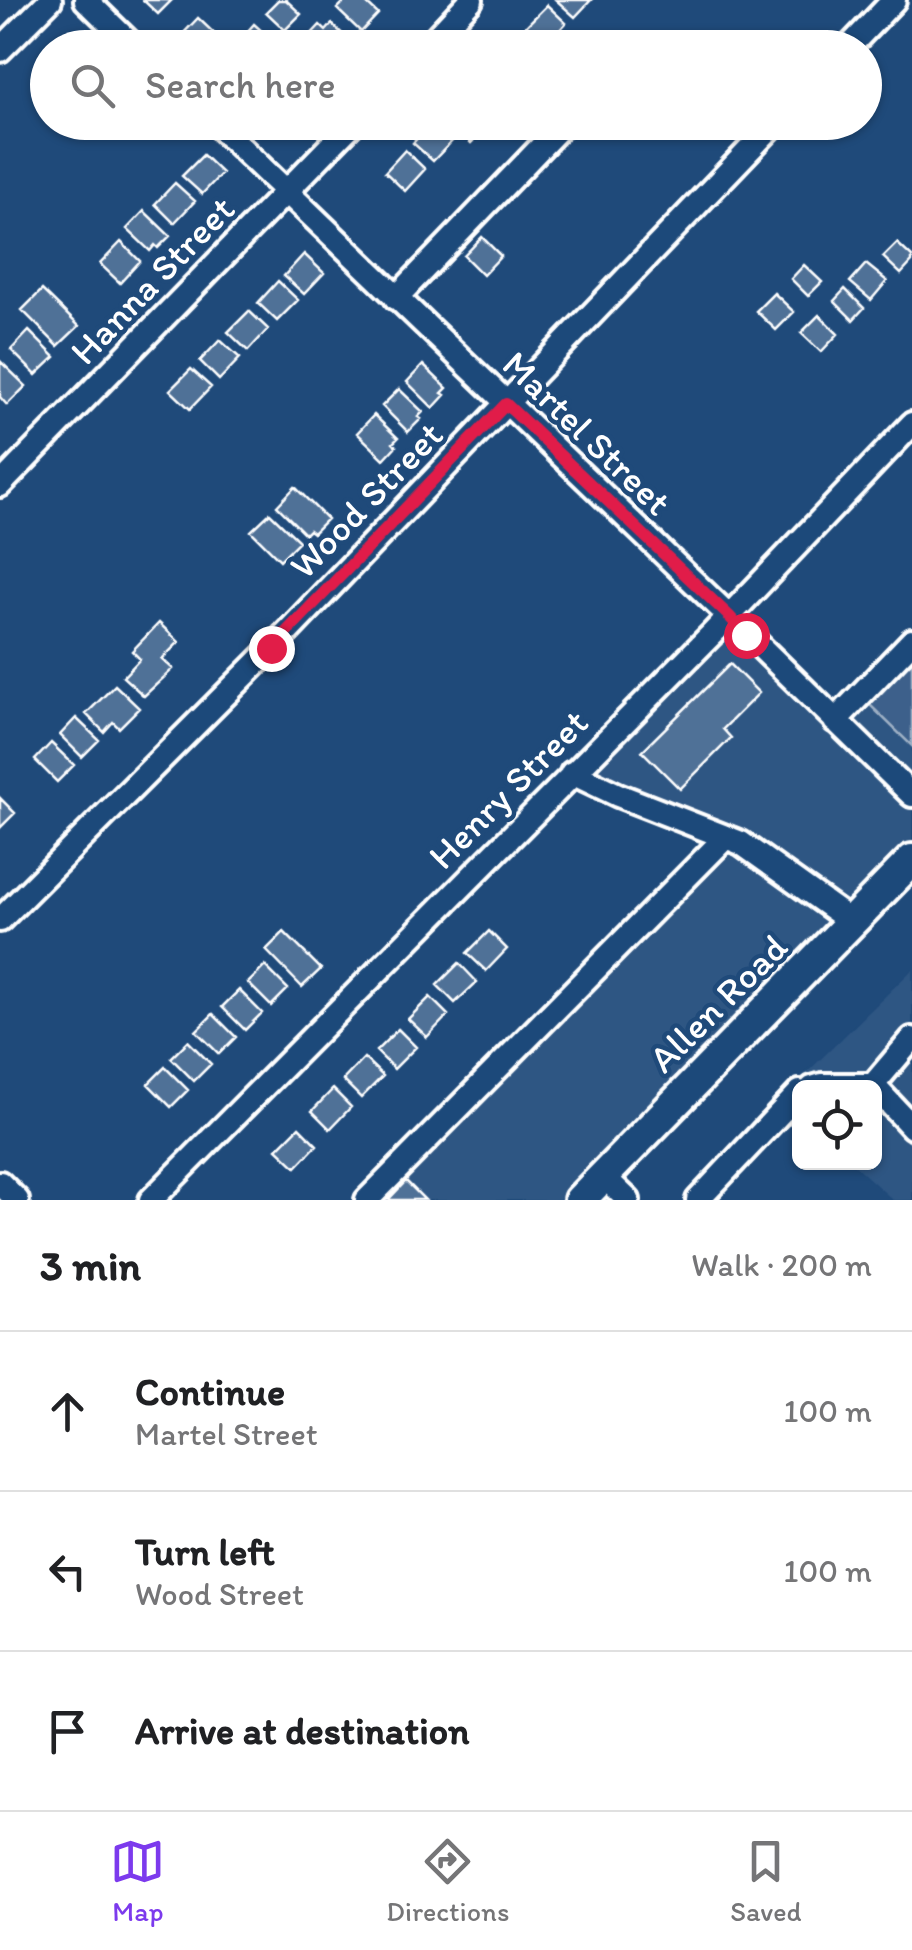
<!DOCTYPE html>
<html lang="en">
<head>
<meta charset="utf-8">
<style>
  :root { --surface:#fff; --page:#f6f6f6; --text:#202124; --muted:#757577; --line:#e0e0e0; --accent:#7c3aed }
  body { margin:0; font-family:Itim,sans-serif; background:var(--page); color:var(--text) }
  .controls { position:absolute; right:30px; bottom:30px; display:grid; overflow:hidden; border-radius:15px; box-shadow:0 2px 8px #0004 }
  .controls button { width:90px; height:90px; display:grid; place-items:center; padding:0; border:0; border-bottom:2px solid var(--line); background:var(--surface); color:var(--text); font:50px sans-serif }
  .stop { position:absolute; width:30px; height:30px; margin:-22px; border:8px solid #e11d48; border-radius:50%; background:#fff }
  .stop.end { background:#e11d48; border-color:#fff; box-shadow:0 2px 10px #0008 }
  .list { margin:0; padding:0; list-style:none }
  h2 { display:flex; justify-content:space-between; align-items:center; height:130px; margin:0; padding:0 40px; font-size:42px }
  h2 small { font-size:32px; font-weight:400; color:var(--muted) }
  .list li { display:grid; grid-template-columns:65px 1fr auto; gap:30px; align-items:center; box-sizing:border-box; height:160px; padding:0 40px; border-top:2px solid var(--line) }
  .list b { display:block; font-size:38px; white-space:nowrap }
  .list p { margin:0; font-size:32px; white-space:nowrap; color:var(--muted) }
  .list em { font-size:32px; font-style:normal; color:var(--muted) }
  .icon { flex:none; width:55px; height:55px; fill:none; stroke:currentColor; stroke-width:2; stroke-linecap:round; stroke-linejoin:round }
  .map { position:relative; flex:none; width:912px; height:1200px; overflow:hidden }
  .search { position:absolute; background:var(--surface); box-shadow:0 2px 8px #0004; left:30px; right:30px; top:30px; height:110px; display:flex; align-items:center; gap:25px; box-sizing:border-box; padding:0 35px; border-radius:55px; color:var(--muted); font-size:38px }
  .sheet { height:610px; background:var(--surface) }
  nav { display:flex; justify-content:space-around; align-items:center; box-sizing:border-box; height:140px; border-top:2px solid var(--line); background:var(--surface); font-size:28px; color:var(--muted) }
  nav a { display:grid; justify-items:center; gap:5px }
  nav .on { color:var(--accent) }
  .map>svg:first-child { display:block }
</style>
</head>
<body>
<div class="map">
<svg width="912" height="1200" viewBox="0 0 912 1200">
  <rect width="100%" height="100%" fill="#1f4a7a"/>
  <filter id="ink" filterUnits="userSpaceOnUse"><feTurbulence type="fractalNoise" baseFrequency=".01" numOctaves="2"/><feDisplacementMap in="SourceGraphic" scale="20" xChannelSelector="R" yChannelSelector="G"/><feConvolveMatrix kernelMatrix="1 2 1 2 8 2 1 2 1" color-interpolation-filters="sRGB"/></filter>
  <g filter="url(#ink)">
    <!-- built -->
    <path fill="#2e5683" d="M729,616L835,720L912,641V860L580,1200H367L717,846L572,773Z
      M912,970V1200H893L852,1163L874,1162V1088H800L799,1113L782,1097Z"/>
    <!-- green -->
    <path fill="#3c618b" stroke="#9eb0c5" stroke-width="2.5" d="M912,660V746L869,704Z"/>
    <!-- building -->
    <path fill="#507197" stroke="#fff" stroke-width="2.5" d="M143,0H172L158,14Z
      M278,0H286L301,14L285,30L266,12Z
      M346,0H363L378,14L361,32L337,9Z
      M556,0H591L575,17Z
      M547,5L566,23L546,45L526,26Z
      M198,18L216,35L204,48H190L179,38Z
      M254,24L273,41L267,48H244L238,42Z
      M332,24L352,43L347,48H314L306,40L320,25L326,31Z
      M518,34L532,48H505Z
      M432,122L453,140L433,161L413,143Z
      M450,122H478L485,129L471,143Z
      M405,150L425,169L405,191L385,172Z
      M203,155L222,173L202,194L182,176Z
      M175,183L195,201L174,223L155,204Z
      M144,211L170,236L158,248L155,245L150,251L127,229Z
      M482,237L501,256L483,275L464,256Z
      M121,242L140,261L120,283L100,264Z
      M897,243L912,257V262L901,274L883,257Z
      M304,254L324,273L304,294L284,276Z
      M866,264L887,281L871,300L850,282Z
      M804,265L822,282L808,296L791,279Z
      M278,281L298,300L277,321L258,303Z
      M845,289L864,308L853,320L834,301Z
      M42,290L79,326L58,346L22,310Z
      M774,293L794,312L776,330L756,311Z
      M249,311L268,329L248,351L228,332Z
      M819,315L838,334L821,352L801,333Z
      M29,331L55,357L36,375L11,350Z
      M220,340L240,358L219,380L200,361Z
      M0,361L26,386L7,405L0,397Z
      M423,365L447,388L442,393L445,395L433,408L407,382Z
      M191,369L211,387L190,409L170,390Z
      M399,389L423,412L418,417L421,419L408,432L382,406Z
      M374,415L398,438L393,443L396,446L384,459L357,433Z
      M295,487L327,519L313,533L309,530L305,534L277,506Z
      M270,513L299,541L280,560L251,531Z
      M159,623L179,642L162,659L173,669L144,696L123,677L140,659L132,651Z
      M730,664L759,693L723,729L731,738L680,789L642,751Z
      M115,685L139,708L119,728L113,722L104,732L86,714Z
      M76,718L99,740L82,757L60,735Z
      M51,743L74,765L57,782L35,760Z
      M0,798L15,813L0,828Z
      M489,931L507,949L486,971L467,953Z
      M284,932L321,969L302,987L266,950Z
      M459,963L477,982L455,1003L437,985Z
      M265,966L288,989L271,1006L248,983Z
      M239,990L262,1013L245,1030L222,1007Z
      M430,997L448,1015L427,1037L408,1019Z
      M213,1014L236,1037L219,1054L196,1031Z
      M398,1029L416,1047L394,1069L376,1051Z
      M188,1041L211,1064L194,1081L171,1058Z
      M364,1058L383,1076L361,1098L343,1080Z
      M165,1067L188,1090L171,1107L148,1084Z
      M333,1089L351,1107L330,1129L312,1111Z
      M299,1127L317,1145L296,1167L277,1149Z
      M406,1181L425,1200H388Z"/>
    <g fill="none" stroke-linecap="round" stroke-linejoin="round">
      <defs>
        <path id="minor" d="M86,0L135,48
          M426,48L471,0
          M848,48L894,0
          M0,50L50,0
          M214,122L729,616L912,795
          M396,298L565,122
          M0,485L354,122
          M835,721L912,641
          M572,773L618,795L741,843L853,923
          M0,920L271,649L776,122
          M912,1039L873,1085L912,1127
          M812,1088L822,1085H873
          M603,1176L628,1200
          M0,1183L17,1200
          M151,1200L712,634L912,424
          M367,1200L726,837
          M698,1200L800,1092"/>
        <path id="major" d="M580,1200L912,860"/>
      </defs>
      <!-- minor casing -->
      <use href="#minor" stroke="#fff" stroke-width="30"/>
      <!-- major casing -->
      <use href="#major" stroke="#fff" stroke-width="38"/>
      <!-- minor -->
      <use href="#minor" stroke="#1f4a7a" stroke-width="22"/>
      <!-- major -->
      <use href="#major" stroke="#1f4a7a" stroke-width="30"/>
    </g>
  </g>
  <g fill="none" stroke-linecap="round" stroke-linejoin="round" filter="url(#ink)">
    <!-- route -->
    <path stroke="#e11d48" stroke-width="12" d="M271,648L506,404L729,616L746,635"/>
  </g>
  <g text-anchor="middle" stroke-width="9" stroke-linejoin="round" paint-order="stroke">
    <!-- street labels -->
    <g font-size="38" fill="#fff" stroke="#1f4a7a">
      <text transform="translate(152 280) rotate(-46)" y="13">Hanna Street</text>
      <text transform="translate(587 433) rotate(44)" y="13">Martel Street</text>
      <text transform="translate(366 500) rotate(-46)" y="13">Wood Street</text>
      <text transform="translate(508 789) rotate(-45)" y="13">Henry Street</text>
      <text transform="translate(718 1003) rotate(-45)" y="13">Allen Road</text>
    </g>
  </g>
</svg>
<div class="controls">
<button><svg class="icon" aria-label="locate" viewBox="0 0 24 24"><circle cx="12" cy="12" r="6"/><path d="M12 2v4M12 18v4M2 12h4M18 12h4"/></svg></button>
</div>
<div class="stop" style="left:746px;top:635px"></div>
<div class="stop end" style="left:271px;top:648px"></div>
<div class="search"><svg class="icon" aria-label="search" viewBox="0 0 24 24"><circle cx="10" cy="10" r="6"/><path d="M15 15l6 6"/></svg>Search here</div>
</div>
<section class="sheet">
<h2>3 min<small>Walk · 200 m</small></h2>
<ul class="list">
<li><svg class="icon" aria-label="ahead" viewBox="0 0 24 24"><path d="M12 20V5M6 11l6-6 6 6"/></svg><div><b>Continue</b><p>Martel Street</p></div><em>100 m</em></li>
<li><svg class="icon" aria-label="left" viewBox="0 0 24 24"><path d="M17 20v-9H6M10 6l-5 5 5 5"/></svg><div><b>Turn left</b><p>Wood Street</p></div><em>100 m</em></li>
<li><svg class="icon" aria-label="arrive" viewBox="0 0 24 24"><path d="M6 21V4h12l-3 4 3 4H6"/></svg><div><b>Arrive at destination</b></div></li>
</ul>
</section>
<nav>
<a class="on"><svg class="icon" aria-label="map" viewBox="0 0 24 24"><path d="M3 6l6-2 6 2 6-2v14l-6 2-6-2-6 2zM9 4v14M15 6v14"/></svg>Map</a>
<a><svg class="icon" aria-label="directions" viewBox="0 0 24 24"><path d="M12 3l9 9-9 9-9-9zM9 14v-3h6M13 9l2 2-2 2"/></svg>Directions</a>
<a><svg class="icon" aria-label="saved" viewBox="0 0 24 24"><path d="M7 4h10v16l-5-4-5 4z"/></svg>Saved</a>
</nav>
</body>
</html>
